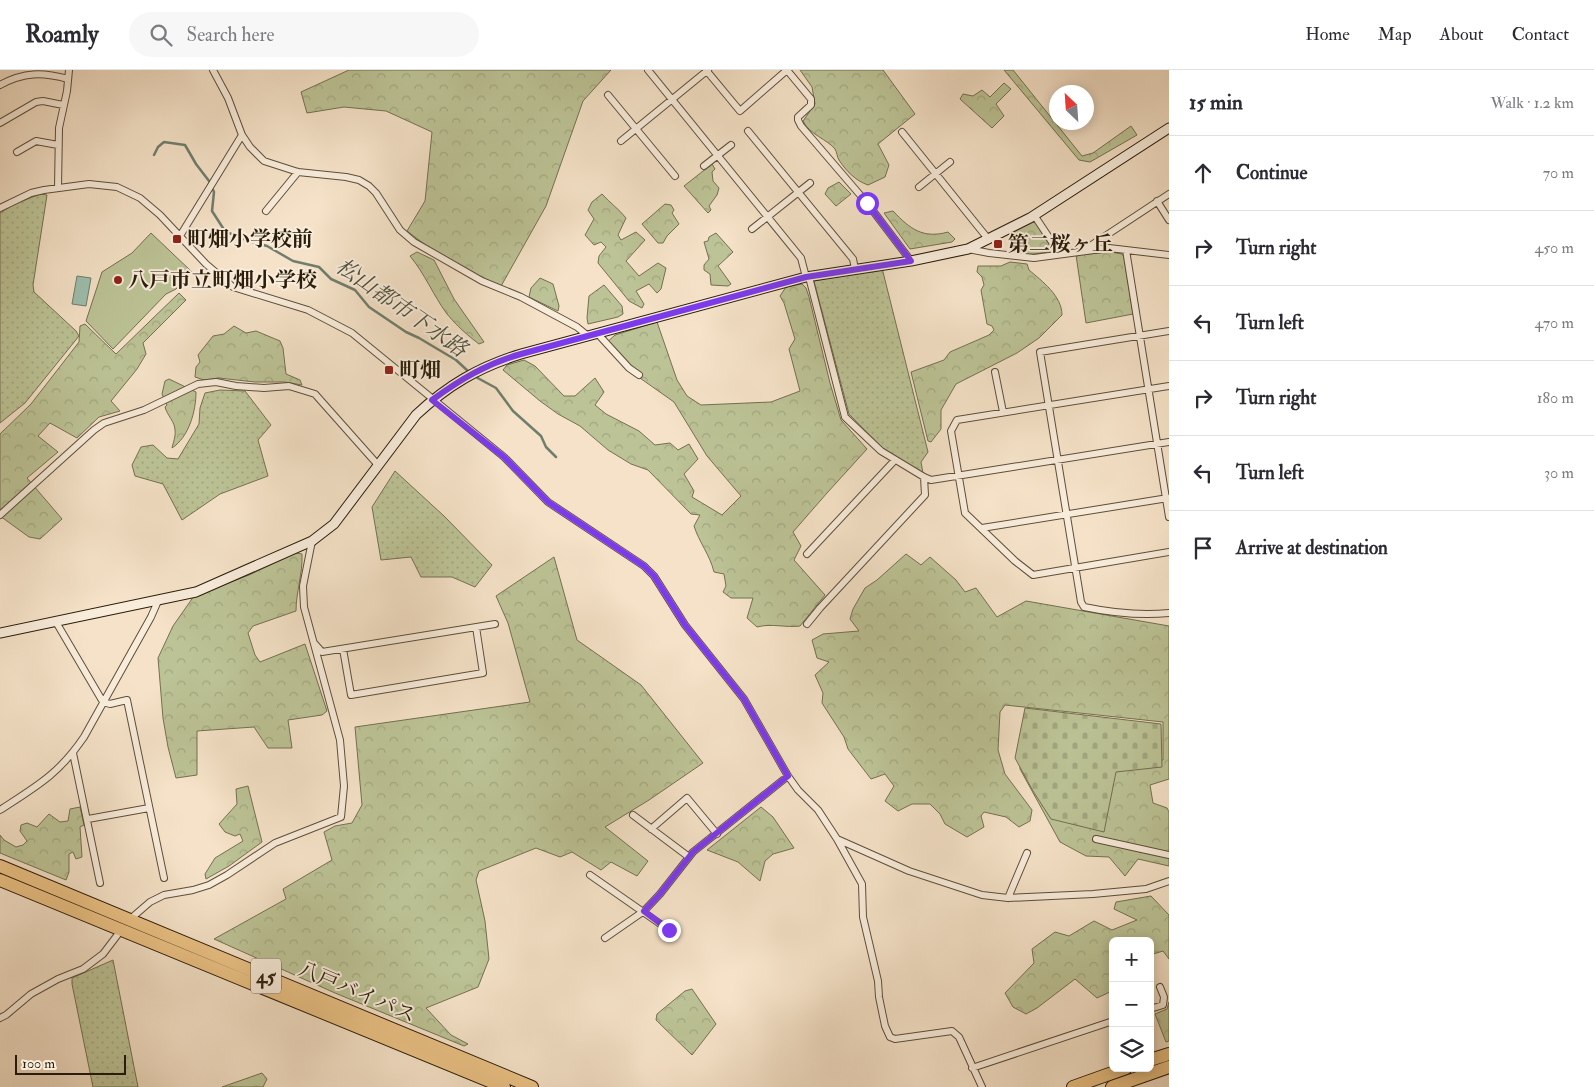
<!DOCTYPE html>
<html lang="en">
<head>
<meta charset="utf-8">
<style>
  :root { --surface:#fff; --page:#f7f7f7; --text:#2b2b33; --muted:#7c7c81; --line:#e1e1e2 }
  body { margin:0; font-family:"IM FELL Double Pica","Noto Serif JP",serif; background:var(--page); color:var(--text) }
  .controls { position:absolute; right:15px; bottom:15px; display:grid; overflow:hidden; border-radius:8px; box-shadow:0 2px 12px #0003 }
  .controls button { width:45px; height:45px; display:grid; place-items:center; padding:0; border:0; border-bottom:1px solid var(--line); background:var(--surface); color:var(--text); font:25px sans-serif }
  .compass { position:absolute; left:1049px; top:15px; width:45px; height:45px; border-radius:50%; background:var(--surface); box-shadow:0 2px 12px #0003; rotate:335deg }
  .scale { position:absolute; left:15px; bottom:12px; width:111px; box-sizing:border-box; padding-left:5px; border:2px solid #2b1d0b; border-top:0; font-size:14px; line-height:18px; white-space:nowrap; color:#2b1d0b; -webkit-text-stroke:4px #f8ecdb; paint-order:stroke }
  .stop { position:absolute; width:15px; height:15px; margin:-11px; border:4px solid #7c3aed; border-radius:50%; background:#fff }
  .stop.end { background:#7c3aed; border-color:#fff; box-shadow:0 1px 5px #0008 }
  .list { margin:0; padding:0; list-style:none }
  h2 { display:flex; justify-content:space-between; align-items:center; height:65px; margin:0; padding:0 20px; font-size:21px }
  h2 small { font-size:16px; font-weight:400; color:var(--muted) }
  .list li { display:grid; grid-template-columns:32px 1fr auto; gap:15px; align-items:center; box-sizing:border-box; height:75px; padding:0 20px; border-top:1px solid var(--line) }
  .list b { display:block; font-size:19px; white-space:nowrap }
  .list em { font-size:16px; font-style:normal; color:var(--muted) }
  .icon { flex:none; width:28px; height:28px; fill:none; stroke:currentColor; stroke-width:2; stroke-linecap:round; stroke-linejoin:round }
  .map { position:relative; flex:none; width:1169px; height:1017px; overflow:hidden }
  header { display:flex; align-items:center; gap:30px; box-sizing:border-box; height:70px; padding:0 25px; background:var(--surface); border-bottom:1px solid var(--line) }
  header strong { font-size:24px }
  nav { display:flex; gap:28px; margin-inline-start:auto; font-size:18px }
  .search { width:350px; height:45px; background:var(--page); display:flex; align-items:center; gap:12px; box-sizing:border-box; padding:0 18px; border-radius:28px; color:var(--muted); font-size:19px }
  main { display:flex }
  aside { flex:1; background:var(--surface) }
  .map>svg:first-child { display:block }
</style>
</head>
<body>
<header>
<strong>Roamly</strong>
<div class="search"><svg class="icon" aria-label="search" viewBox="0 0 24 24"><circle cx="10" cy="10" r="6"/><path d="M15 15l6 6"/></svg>Search here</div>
<nav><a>Home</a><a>Map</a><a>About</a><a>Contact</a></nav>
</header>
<main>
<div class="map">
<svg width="1169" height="1017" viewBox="0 0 1169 1017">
  <defs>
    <pattern id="grass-dots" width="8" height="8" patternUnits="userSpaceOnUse" patternTransform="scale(1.25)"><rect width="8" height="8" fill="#bcc396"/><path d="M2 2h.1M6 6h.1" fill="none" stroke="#a2a780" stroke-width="1.8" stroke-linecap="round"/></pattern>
    <pattern id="forest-crowns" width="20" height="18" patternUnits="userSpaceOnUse" patternTransform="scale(1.25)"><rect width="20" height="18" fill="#bcc396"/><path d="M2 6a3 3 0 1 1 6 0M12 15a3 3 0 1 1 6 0" fill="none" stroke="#a2a780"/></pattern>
    <pattern id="cemetery-stones" width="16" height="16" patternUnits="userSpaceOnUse" patternTransform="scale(1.25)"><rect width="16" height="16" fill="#bcc396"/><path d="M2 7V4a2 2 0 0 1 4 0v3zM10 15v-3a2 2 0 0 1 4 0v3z" fill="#a2a780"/></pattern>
  </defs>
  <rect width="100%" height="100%" fill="#f5e2c8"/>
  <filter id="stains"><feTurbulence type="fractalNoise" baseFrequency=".004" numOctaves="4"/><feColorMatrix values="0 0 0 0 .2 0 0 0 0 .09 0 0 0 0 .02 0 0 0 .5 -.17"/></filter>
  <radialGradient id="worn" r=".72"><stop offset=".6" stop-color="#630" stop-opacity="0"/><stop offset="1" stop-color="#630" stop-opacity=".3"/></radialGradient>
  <!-- grass -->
  <path fill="url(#grass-dots)" stroke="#747050" d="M40,124L47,125L33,215L34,222L76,261L79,266L25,333L0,353V143L13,135Z
    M882,198L928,382L921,392L923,403L883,379L849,344L814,211Z
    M220,320L245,321L271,355L258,370L268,406L220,424L182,450L163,414L135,406L132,395L141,377L153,375L167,388L178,389L199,354L200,338L205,323Z
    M395,401L444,446L492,495L475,517L452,507H421L411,487L381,490L372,437Z
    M113,890L138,1017H93L72,914V908Z"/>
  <!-- forest -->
  <path fill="url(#forest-crowns)" stroke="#747050" d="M349,0H611L583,31L546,136L500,218L427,176L407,161L425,131L432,62L386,41L344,37L307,43L301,22Z
    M800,0H883L915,44L878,74L889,95L885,107L868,115C856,111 846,101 839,90C837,87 837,82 835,79C828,70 809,64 803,51L815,34L812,17Z
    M1004,0H1013L1082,86L1093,83L1131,56L1137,65L1090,92L1079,90Z
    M1004,13L1011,19L996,34L1004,46L992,58L960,29L963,24L973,26L982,20L990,27Z
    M712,94L715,99L712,102L713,111L719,118L717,125L709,136L711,140L708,143L684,116Z
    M839,112L851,124L836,136L825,124L828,118Z
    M602,124C610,133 619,139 626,148L618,165L621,170L636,162L645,170L626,191L639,206L658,193L666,198L661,219L657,223L649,214L636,221L644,234L642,238L629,231L598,193L599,186L606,177L601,172L594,175L585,165L594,149L588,140L592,132Z
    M665,134L671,135L674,140L672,143L679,154L667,166L663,173H658L642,154Z
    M893,141C910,159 923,169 948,162L955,169L952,172L910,179L884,143Z
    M1031,152L1037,153L1051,178L1049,182L1026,185L1014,161Z
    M716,163L733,182L718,196L731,214L728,216L711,215L710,204L704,200V195L709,189L704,172L708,171L709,167Z
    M417,182L434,190L454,229L484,272L479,274C467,265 456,255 447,244C433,225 425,204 410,186Z
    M1111,182L1122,184L1124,187L1133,244L1086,253L1076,185Z
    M1010,192L1027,194L1029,200C1042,211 1062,226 1062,245L1039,268L1017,283L956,314L941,340V359L931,372L928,371L911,302L944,290L950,282L989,265L994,260L992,256L987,254L981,220L984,215L982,207L977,202L978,196H1001Z
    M540,208L553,214L559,236L558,241L529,227L531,218Z
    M802,214L806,218L809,227L830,313L841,350L867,379L827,423L793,462L801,476L794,490L825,525L800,556C786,558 772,553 757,557L747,548L753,528H731L723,522L726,516L724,504L714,502C710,485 699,472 694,456L700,445L691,444L648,400L631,394L608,380L580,356L558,344L540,331L503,300L507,295L524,290L535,296L564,326H575L595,308L604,322L595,335L606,344L639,361L655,375L670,373L678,380L689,374L698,389L684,404L694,421L692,427L722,445L741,426L707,386L674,332L630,301L605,274L615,265L657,252L677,310L687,326L701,335L771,332L800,321L789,279L795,269L784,233L780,226L786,217Z
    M604,215L622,236L623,244L618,247L588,254L587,248L589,226Z
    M179,223L186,230L143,273L146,284L137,299L111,331L120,341L99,347L77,368L50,353L38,366L58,382L27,408L62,449L40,469L29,467L0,446V364L31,334L79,272L80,256L85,254L116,284Z
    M234,256L246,263L256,261L280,271L283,278L286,304L300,310L302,315L285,312H255L219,308L204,310L195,307L196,297L200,292L198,285L213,266L224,264Z
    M169,309L196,322C196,341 189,367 172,378C173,373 176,366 175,360C175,352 167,345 165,337L167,335L162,324L165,311Z
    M296,483L302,484C303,503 296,522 296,541L253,556L248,563L255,585L260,592L305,574L327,641L322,645L288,650L292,678H268L254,657L197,661V705L176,708L168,677L163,648L158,588L173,556L194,526L249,505Z
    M906,484L921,495L930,487L956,510L965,522L976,518L997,547L1026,531L1169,556V709L1150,715L1153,733L1167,738L1169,742V796L1138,789L1125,806L1109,787L1086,786L1060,772L1020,699V682L1115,698L1163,690V652L1005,635L1000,642L998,680L1005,704L1032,740L1030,751L1019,757L1006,747L984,742L981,746L984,757L967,767L945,754L940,744L930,734H912L898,741L885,731L894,716L885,704L871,709L848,679L844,667L822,633L823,623L815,605L829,592L817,588L812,570L823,564L859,561L850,549L853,539L865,518L877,510Z
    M554,487L577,570L641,615L703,693L649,730L605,757L648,791L637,806L611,792L601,800L572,782L560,787L536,778L479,801L476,810L485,851L489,889L478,917L426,938L451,965L468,974L464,976L335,923L214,869L286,829L283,819L332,790L324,762L335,756L352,753L362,735L355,657L530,632L508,553L496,526Z
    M248,716L262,772L229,796L206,809L205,804L215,788L243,771L240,764L235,766L225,762L219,754L237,734L236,719Z
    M80,737L84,755L80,757L82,787L76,789L73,782L69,784V802L66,810L0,783V765L4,770L16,777L23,775L27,771L20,761L21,755L27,753L37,757L49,744L60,752L68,751L70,739Z
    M761,737L773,747L794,778L773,784L765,791L760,811L738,792L707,780Z
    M1151,826L1169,845V889L1163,881L1150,885V871H1113L1112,921L1097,928L1075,909L1037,938L1026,944L1013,937L1005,923L1034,893L1032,879L1055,862L1069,866L1094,851L1112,860L1137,850L1114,839L1116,832Z
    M692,919L716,954L692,985L656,950L657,944L685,921Z
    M1169,932V971L1166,972L1155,944L1167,939Z
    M262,1003L267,1009L263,1017H222Z"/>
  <!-- cemetery -->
  <path fill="url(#cemetery-stones)" stroke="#747050" d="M1025,638L1161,654L1162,697L1116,702L1104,762L1051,749L1033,721L1015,688Z"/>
  <!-- pitch -->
  <path fill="#bcc396" stroke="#747050" d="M151,163L192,202L176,219L166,224L113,279L86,251L102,202L132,183Z"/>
  <!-- water -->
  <path fill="#9dbfaf" stroke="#6f7e6d" d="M77,206L91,208L86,236L72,234Z"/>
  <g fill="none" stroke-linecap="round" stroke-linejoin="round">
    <!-- stream -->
    <path stroke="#6f7e6d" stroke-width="2.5" d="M154,85L158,77L164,72L185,75L196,94L209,111L214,122L212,141L223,158L229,163L249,171L267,176L293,191L319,197L331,209L355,220L369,237L406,262L419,268L456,290L469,302
      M474,306L496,318L513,341L541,366L546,377L556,387"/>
    <defs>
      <path id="street" d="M213,0L228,28L242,65L250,77L264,91L298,102L346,107L359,110L369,116L376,123L400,160L414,172L482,211L521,227L577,257L588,266
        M648,0L801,188L806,207
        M706,0L740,41L787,0
        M787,0L811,29V35L798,47V50L801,56L867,133L911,191
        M0,15C24,2 42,2 68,9
        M608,25L675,106
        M0,53L36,32L43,31L63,35
        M748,61L853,189L855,199
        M902,62L989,170
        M621,71L708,0
        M17,82L36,71L58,75
        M704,96L731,75
        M919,117L950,92
        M58,118L59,58L67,21L69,0
        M1157,131L1169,150
        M0,138L31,123L44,120L89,114L117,117L140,128L160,145L206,194L233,217L308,240L352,263L504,387L548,432L644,496L654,506L685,555L744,629L788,706L798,720L818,740L837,769L909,801L982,825L1008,828L1093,824L1146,819L1169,811
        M266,141L298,102
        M1034,145L1060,184
        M752,159L810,113
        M180,166L242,65
        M968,179L989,183L1034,188L1109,178L1169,185
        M1084,180L1169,124
        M1126,180L1169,447
        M809,207L845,347L881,381L924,407L931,410L1169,372
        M1169,261L1040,282L1081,532L1084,537C1113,543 1140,546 1169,543
        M597,263L629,298L639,305
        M995,302L1003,342
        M1169,316L957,350L951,361L965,443L1015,491L1033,505L1169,482
        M0,445L94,360L104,353L144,340L198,314L216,312L236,316L264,318L289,316L315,324L378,395
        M982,458L1168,428
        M807,484L895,390
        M56,552L103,632L110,634L127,630L164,808
        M807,554L820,538L925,425L924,407
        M314,573L322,582L495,554
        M343,579L351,625L483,603L476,557
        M73,683L100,813
        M0,740C37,716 59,704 84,667L151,547L158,531
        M633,745L689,787
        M88,749L149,738
        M651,759L687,728L717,764
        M837,769L862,814L863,847L878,911L879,927L885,956L890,967L895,969L952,961L959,967L982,1017
        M1096,769L1169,785
        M590,805L669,860
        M1008,828L1027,783
        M128,851L150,832L164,825L193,820L209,815L227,805L275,773L341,747L344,716L340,670L304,537L303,516L312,471
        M605,868L644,841L660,824L693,782L788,706
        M1150,939L1163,935L1164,927L1160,917
        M0,948L6,945L31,924L58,909L83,899L103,884L122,859
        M972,998L1113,951"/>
      <path id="secondary" d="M0,563L196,522L312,471L334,454L416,345C448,315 479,297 521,284L806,207L911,191L968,179L1030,148L1169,58"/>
      <path id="highway" d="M0,796L532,1017
        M0,810L504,1017
        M1150,990L1169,984
        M1073,1017L1126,998
        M1112,1017L1169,997"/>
    </defs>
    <!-- street casing -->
    <use href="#street" stroke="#5e4e3a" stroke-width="8"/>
    <!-- secondary casing -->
    <use href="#secondary" stroke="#2b1d0b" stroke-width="11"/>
    <!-- highway casing -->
    <use href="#highway" stroke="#2b1d0b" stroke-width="14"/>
    <!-- street -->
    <use href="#street" stroke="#f8ecdb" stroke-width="6"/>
    <!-- secondary -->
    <use href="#secondary" stroke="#f8ecdb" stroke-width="9"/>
    <!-- highway -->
    <use href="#highway" stroke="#eac184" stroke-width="12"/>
  </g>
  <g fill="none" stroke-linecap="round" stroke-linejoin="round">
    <!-- route -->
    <path stroke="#7c3aed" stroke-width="6" d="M669,860L644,841L660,824L693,782L788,706L744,629L685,555L654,506L644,496L548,432L504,387L432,330C461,309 486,294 521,284L806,207L911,191L867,133"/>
  </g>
  <!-- markers -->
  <g fill="#8f2418" stroke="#f8ecdb" stroke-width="2">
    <rect x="172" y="164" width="10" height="10" rx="2.5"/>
    <rect x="993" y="169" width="10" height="10" rx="2.5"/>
    <circle cx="118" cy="210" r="5"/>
    <rect x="384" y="295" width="10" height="10" rx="2.5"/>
  </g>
  <g text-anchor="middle" stroke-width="4" stroke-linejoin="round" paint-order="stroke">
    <!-- shield labels -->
    <rect fill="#f8ecdb" stroke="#685b49" stroke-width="1" x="251" y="888.5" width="30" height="35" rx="4"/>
    <g font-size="20" font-weight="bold" fill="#2b1d0b">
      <text x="266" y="913">45</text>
    </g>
    <!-- poi labels -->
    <g font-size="21" font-weight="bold" fill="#2b1d0b" stroke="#f8ecdb" text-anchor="start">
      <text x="187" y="176">町畑小学校前</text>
      <text x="1008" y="181">第二桜ヶ丘</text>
      <text x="128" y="217">八戸市立町畑小学校</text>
      <text x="399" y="307">町畑</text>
    </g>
    <!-- street labels -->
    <g font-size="21" fill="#2b1d0b" stroke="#f8ecdb">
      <text transform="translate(357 922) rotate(23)" y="7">八戸バイパス</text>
    </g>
    <!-- water labels -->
    <g font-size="22" font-style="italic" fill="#4d4e3c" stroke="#f8ecdb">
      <text transform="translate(402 237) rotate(35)" y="8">松山都市下水路</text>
    </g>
  </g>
  <rect width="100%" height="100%" filter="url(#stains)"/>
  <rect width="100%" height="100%" fill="url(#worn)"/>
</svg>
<div class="controls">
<button>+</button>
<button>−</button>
<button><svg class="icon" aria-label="layers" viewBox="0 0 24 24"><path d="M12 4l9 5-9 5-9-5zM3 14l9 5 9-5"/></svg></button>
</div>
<svg class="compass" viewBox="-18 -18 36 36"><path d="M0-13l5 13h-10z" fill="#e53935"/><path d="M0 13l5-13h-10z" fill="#7c7c81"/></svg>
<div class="scale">100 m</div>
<div class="stop" style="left:867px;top:133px"></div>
<div class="stop end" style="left:669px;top:860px"></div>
</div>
<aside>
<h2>15 min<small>Walk · 1.2 km</small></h2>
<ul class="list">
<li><svg class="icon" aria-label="ahead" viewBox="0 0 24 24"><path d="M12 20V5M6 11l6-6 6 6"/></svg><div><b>Continue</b></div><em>70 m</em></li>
<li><svg class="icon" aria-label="right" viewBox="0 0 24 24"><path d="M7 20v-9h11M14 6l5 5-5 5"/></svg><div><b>Turn right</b></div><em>450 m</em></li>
<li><svg class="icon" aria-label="left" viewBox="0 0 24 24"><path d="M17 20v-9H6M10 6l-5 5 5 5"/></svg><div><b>Turn left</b></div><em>470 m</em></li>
<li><svg class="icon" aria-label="right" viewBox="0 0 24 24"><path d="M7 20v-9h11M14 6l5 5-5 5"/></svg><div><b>Turn right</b></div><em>180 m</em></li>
<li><svg class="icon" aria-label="left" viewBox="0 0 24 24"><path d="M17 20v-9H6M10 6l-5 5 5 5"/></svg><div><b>Turn left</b></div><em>30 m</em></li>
<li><svg class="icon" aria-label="arrive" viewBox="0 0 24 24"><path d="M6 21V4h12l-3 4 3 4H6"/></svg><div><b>Arrive at destination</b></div></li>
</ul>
</aside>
</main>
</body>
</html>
